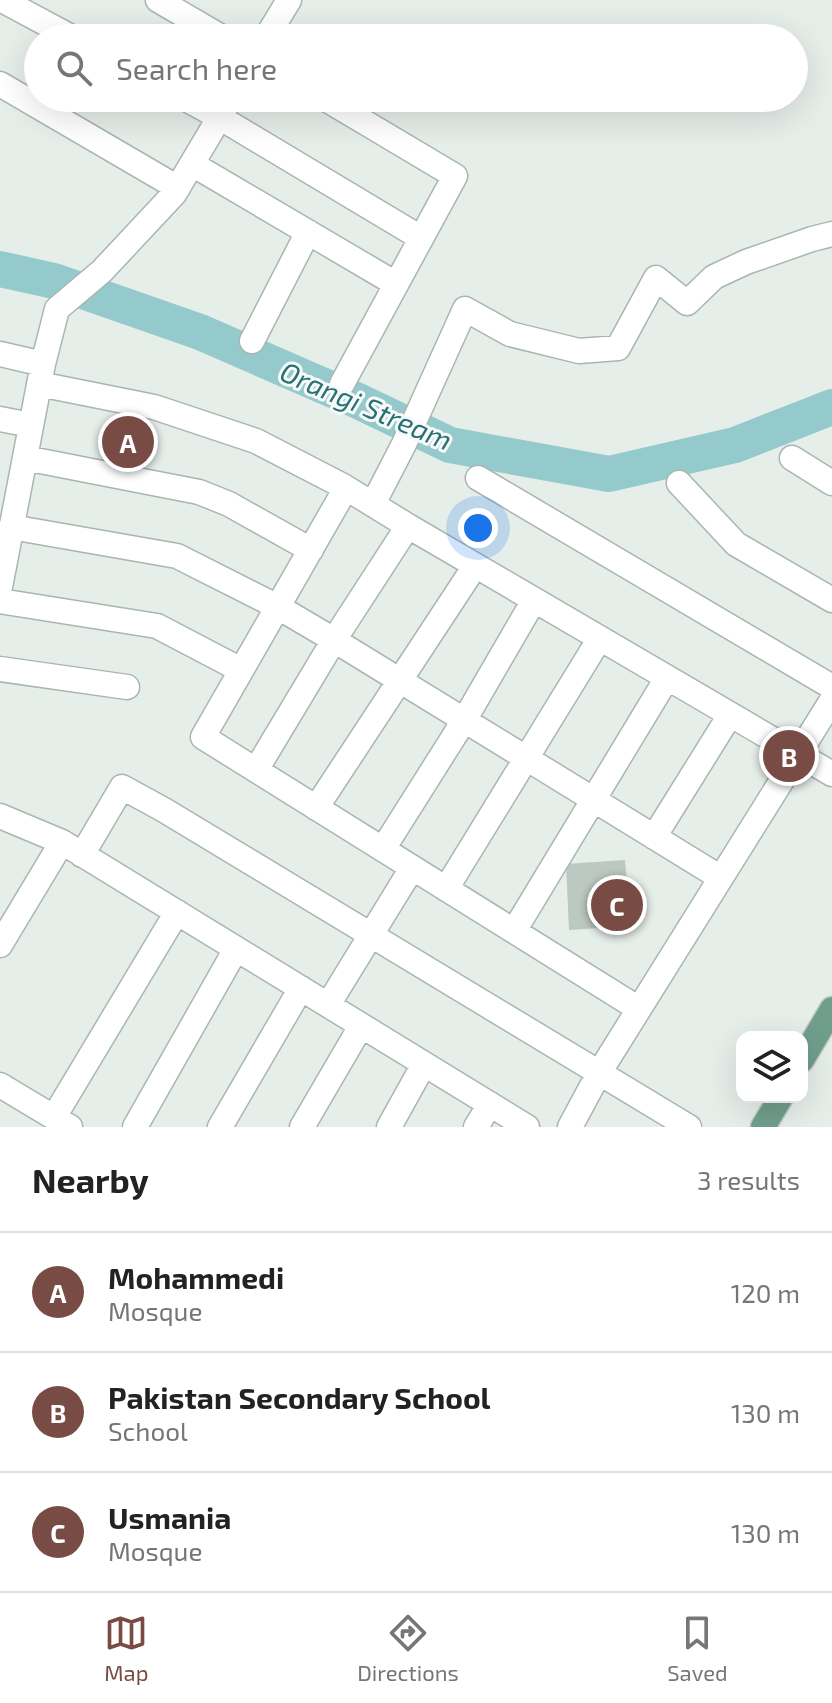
<!DOCTYPE html>
<html lang="en">
<head>
<meta charset="utf-8">
<style>
  :root { --surface:#fff; --page:#f2f2f2; --text:#222; --muted:#767676; --line:#e0e0e0; --accent:#794b45 }
  body { margin:0; font-family:"Exo 2",sans-serif; background:var(--page); color:var(--text) }
  .controls { position:absolute; right:24px; bottom:24px; display:grid; overflow:hidden; border-radius:16px; box-shadow:0 8px 32px #0002 }
  .controls button { width:72px; height:72px; display:grid; place-items:center; padding:0; border:0; border-bottom:2px solid var(--line); background:var(--surface); color:var(--text); font:40px sans-serif }
  .you { position:absolute; left:478px; top:528px; width:28px; height:28px; margin:-20px; border:6px solid #fff; border-radius:50%; background:#1a73e8; box-shadow:0 0 0 12px #1a73e833 }
  .badge { display:grid; place-items:center; width:52px; height:52px; border-radius:50%; background:var(--accent); color:#fff; font-size:26px; font-weight:700 }
  .pin { position:absolute; translate:-50% -50%; border:4px solid #fff; box-shadow:0 2px 8px #0006 }
  .list { margin:0; padding:0; list-style:none }
  h2 { display:flex; justify-content:space-between; align-items:center; height:104px; margin:0; padding:0 32px; font-size:34px }
  h2 small { font-size:26px; font-weight:400; color:var(--muted) }
  .list li { display:grid; grid-template-columns:52px 1fr auto; gap:24px; align-items:center; box-sizing:border-box; height:120px; padding:0 32px; border-top:2px solid var(--line) }
  .list b { display:block; font-size:30px; white-space:nowrap }
  .list p { margin:0; font-size:26px; white-space:nowrap; color:var(--muted) }
  .list em { font-size:26px; font-style:normal; color:var(--muted) }
  .icon { flex:none; width:44px; height:44px; fill:none; stroke:currentColor; stroke-width:2; stroke-linecap:round; stroke-linejoin:round }
  .map { position:relative; flex:none; width:832px; height:1127px; overflow:hidden }
  .search { position:absolute; background:var(--surface); box-shadow:0 8px 32px #0002; left:24px; right:24px; top:24px; height:88px; display:flex; align-items:center; gap:20px; box-sizing:border-box; padding:0 28px; border-radius:44px; color:var(--muted); font-size:30px }
  .sheet { height:464px; background:var(--surface) }
  nav { display:flex; justify-content:space-around; align-items:center; box-sizing:border-box; height:112px; border-top:2px solid var(--line); background:var(--surface); font-size:22px; color:var(--muted) }
  nav a { display:grid; justify-items:center; gap:4px }
  nav .on { color:var(--accent) }
  .map>svg:first-child { display:block }
</style>
</head>
<body>
<div class="map">
<svg width="832" height="1127" viewBox="0 0 832 1127">
  <rect width="100%" height="100%" fill="#e6eeea"/>
  <g fill="none" stroke-linecap="round" stroke-linejoin="round">
    <!-- river -->
    <path stroke="#95cacc" stroke-width="36" d="M0,269L54,281L200,332L356,400L450,445L609,474L735,445L832,407"/>
  </g>
  <!-- building -->
  <path fill="#bcc8c2" d="M625,860L631,926L569,930L566,864Z"/>
  <g fill="none" stroke-linecap="round" stroke-linejoin="round">
    <defs>
      <path id="minor" d="M2,0L73,38
        M158,0L223,38
        M266,38L289,0
        M0,84L178,188
        M184,98L219,117L421,238
        M324,98L455,176L342,384
        M192,164L396,284
        M252,341L308,232
        M0,354L43,364
        M39,384L154,407L256,441L343,486L408,526L832,774
        M0,419L31,425
        M25,458L199,492L229,504L311,550
        M792,458L832,483
        M478,478L832,687
        M679,483L736,544L832,600
        M346,488L203,737L639,1009
        M373,504L404,444L465,309L510,334L579,351L618,348L656,278L687,303L714,277L746,262L812,239L832,234
        M11,527L177,556L278,607L334,640L721,878
        M0,587L43,364L57,309L102,271L174,194L231,98
        M0,601L157,626L241,670
        M0,669L127,687
        M256,770L334,640L408,526
        M316,808L475,566
        M0,816L62,842L527,1127
        M654,837L730,715
        M383,849L465,719L534,600
        M82,855L122,787L164,810L689,1127
        M446,889L600,638
        M514,931L667,678
        M0,945L62,842
        M328,1005L412,868
        M0,1085L70,1127
        M54,1117L177,912
        M135,1127L236,949
        M220,1127L301,988
        M302,1127L361,1026
        M389,1127L424,1064
        M476,1127L490,1104
        M570,1127L599,1073L832,700"/>
      <path id="major" d="M802,1060L832,1009
        M763,1127L781,1097"/>
    </defs>
    <!-- minor casing -->
    <use href="#minor" stroke="#a9b6b0" stroke-width="27"/>
    <!-- major casing -->
    <use href="#major" stroke="#c3c9c6" stroke-width="27"/>
    <!-- minor -->
    <use href="#minor" stroke="#fff" stroke-width="24"/>
    <!-- major -->
    <use href="#major" stroke="#709e8d" stroke-width="24"/>
  </g>
  <g text-anchor="middle" stroke-width="6" stroke-linejoin="round" paint-order="stroke">
    <!-- water labels -->
    <g font-size="28" font-style="italic" fill="#277174" stroke="#f7faf8">
      <text transform="translate(366 406) rotate(23)" y="10">Orangi Stream</text>
    </g>
  </g>
</svg>
<div class="controls">
<button><svg class="icon" aria-label="layers" viewBox="0 0 24 24"><path d="M12 4l9 5-9 5-9-5zM3 14l9 5 9-5"/></svg></button>
</div>
<div class="you"></div>
<div class="pin badge" style="left:128px;top:442px">A</div>
<div class="pin badge" style="left:789px;top:756px">B</div>
<div class="pin badge" style="left:617px;top:905px">C</div>
<div class="search"><svg class="icon" aria-label="search" viewBox="0 0 24 24"><circle cx="10" cy="10" r="6"/><path d="M15 15l6 6"/></svg>Search here</div>
</div>
<section class="sheet">
<h2>Nearby<small>3 results</small></h2>
<ul class="list">
<li><span class="badge">A</span><div><b>Mohammedi</b><p>Mosque</p></div><em>120 m</em></li>
<li><span class="badge">B</span><div><b>Pakistan Secondary School</b><p>School</p></div><em>130 m</em></li>
<li><span class="badge">C</span><div><b>Usmania</b><p>Mosque</p></div><em>130 m</em></li>
</ul>
</section>
<nav>
<a class="on"><svg class="icon" aria-label="map" viewBox="0 0 24 24"><path d="M3 6l6-2 6 2 6-2v14l-6 2-6-2-6 2zM9 4v14M15 6v14"/></svg>Map</a>
<a><svg class="icon" aria-label="directions" viewBox="0 0 24 24"><path d="M12 3l9 9-9 9-9-9zM9 14v-3h6M13 9l2 2-2 2"/></svg>Directions</a>
<a><svg class="icon" aria-label="saved" viewBox="0 0 24 24"><path d="M7 4h10v16l-5-4-5 4z"/></svg>Saved</a>
</nav>
</body>
</html>
